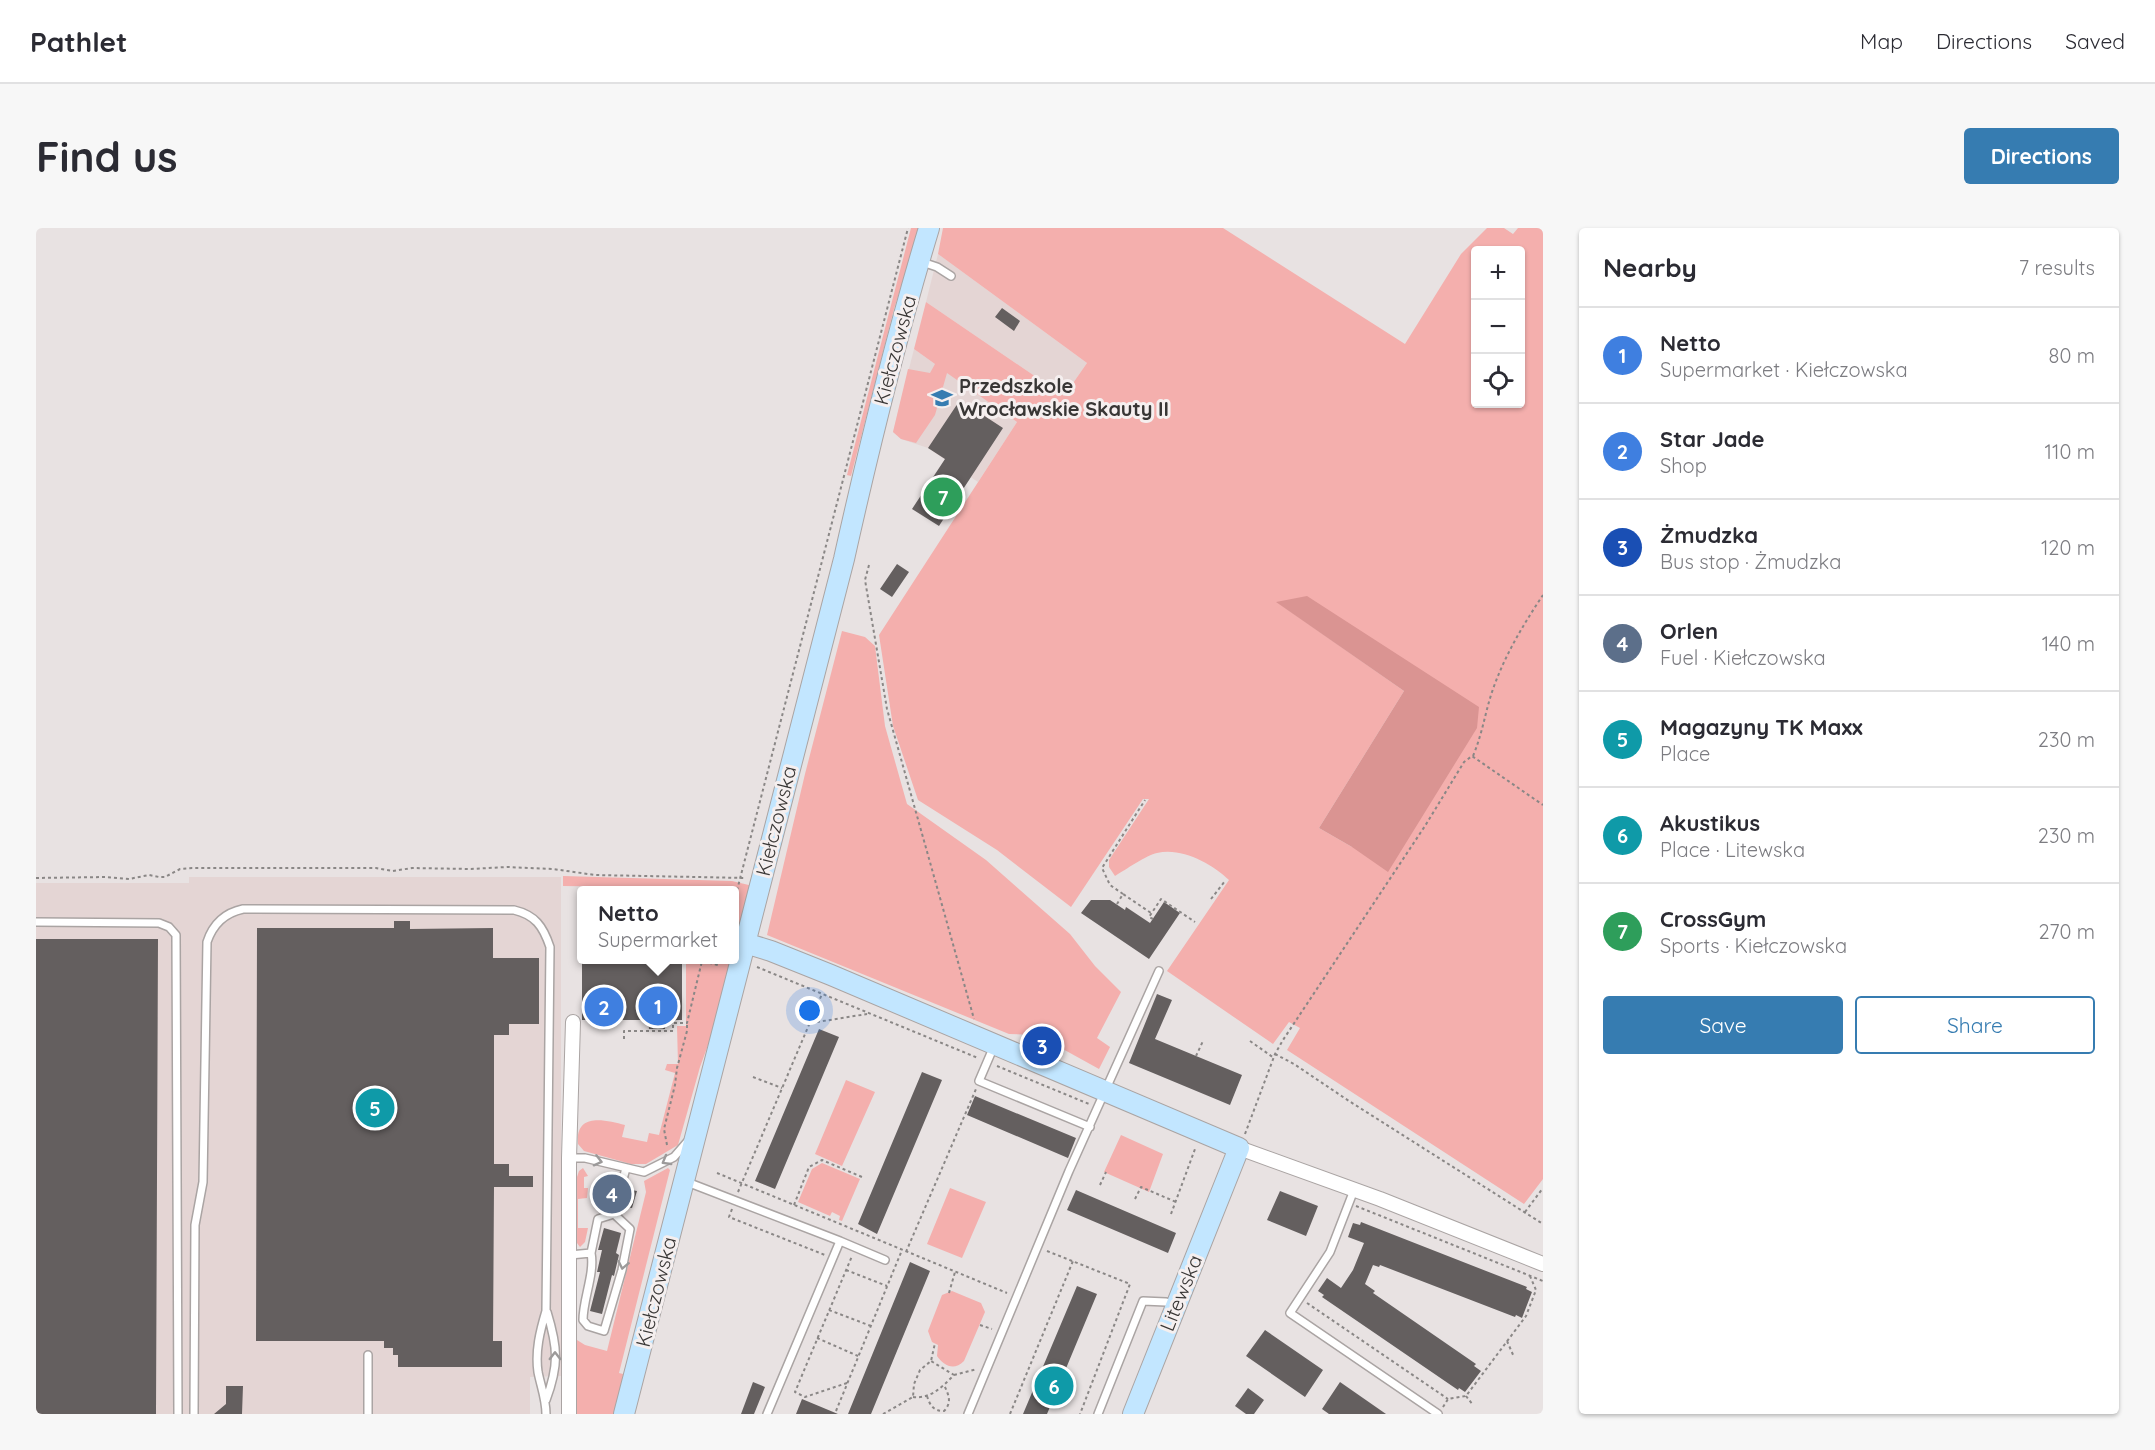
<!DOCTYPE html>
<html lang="en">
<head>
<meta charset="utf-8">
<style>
  :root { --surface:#fff; --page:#f7f7f7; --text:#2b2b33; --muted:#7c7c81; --line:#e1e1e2; --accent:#367cb1 }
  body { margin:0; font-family:Quicksand,sans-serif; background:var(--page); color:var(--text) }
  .controls { position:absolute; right:18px; top:18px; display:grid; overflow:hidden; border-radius:6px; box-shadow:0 2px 4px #0004 }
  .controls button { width:54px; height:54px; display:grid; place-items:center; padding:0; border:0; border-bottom:2px solid var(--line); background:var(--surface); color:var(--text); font:30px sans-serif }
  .you { position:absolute; left:774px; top:783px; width:21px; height:21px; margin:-15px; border:4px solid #fff; border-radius:50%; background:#1a73e8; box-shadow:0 0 0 9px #1a73e833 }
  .badge { display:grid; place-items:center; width:39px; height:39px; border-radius:50%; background:var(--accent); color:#fff; font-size:20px; font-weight:700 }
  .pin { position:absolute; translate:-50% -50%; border:3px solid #fff; box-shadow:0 2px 6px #0006 }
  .popup { position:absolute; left:541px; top:658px; width:162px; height:78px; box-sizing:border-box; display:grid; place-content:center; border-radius:6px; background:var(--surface); filter:drop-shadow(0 2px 4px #0005); font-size:20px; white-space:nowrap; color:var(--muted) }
  .popup b { font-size:22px; color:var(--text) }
  .popup::after { content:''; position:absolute; left:50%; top:100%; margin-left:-12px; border:12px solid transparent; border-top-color:var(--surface) }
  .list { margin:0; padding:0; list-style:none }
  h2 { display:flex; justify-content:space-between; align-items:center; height:78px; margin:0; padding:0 24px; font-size:26px }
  h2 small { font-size:20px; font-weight:400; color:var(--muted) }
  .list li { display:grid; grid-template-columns:39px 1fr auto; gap:18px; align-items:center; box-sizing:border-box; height:96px; padding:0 24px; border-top:2px solid var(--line) }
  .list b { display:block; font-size:22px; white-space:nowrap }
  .list p { margin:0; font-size:20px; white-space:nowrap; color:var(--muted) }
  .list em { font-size:20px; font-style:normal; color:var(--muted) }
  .actions { display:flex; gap:12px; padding:18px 24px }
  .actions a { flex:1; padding:14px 0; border:2px solid var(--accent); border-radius:6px; text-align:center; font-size:21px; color:var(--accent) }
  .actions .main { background:var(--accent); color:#fff }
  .icon { flex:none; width:33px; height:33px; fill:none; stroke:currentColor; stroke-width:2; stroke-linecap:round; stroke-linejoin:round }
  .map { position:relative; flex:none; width:1507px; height:1186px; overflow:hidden; border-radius:6px }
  header { display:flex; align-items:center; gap:36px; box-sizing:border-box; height:84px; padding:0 30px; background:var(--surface); border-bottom:2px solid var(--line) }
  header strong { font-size:28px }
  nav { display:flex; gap:33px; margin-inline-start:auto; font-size:21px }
  .intro { display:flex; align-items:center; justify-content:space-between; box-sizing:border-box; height:144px; padding:0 36px }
  h1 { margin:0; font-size:42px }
  .button { padding:15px 27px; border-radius:6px; background:var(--accent); color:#fff; font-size:21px; font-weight:700 }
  main { display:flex; gap:36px; padding:0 36px }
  aside { flex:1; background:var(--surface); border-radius:6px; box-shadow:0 2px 4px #0004 }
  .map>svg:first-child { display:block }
</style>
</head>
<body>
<header>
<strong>Pathlet</strong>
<nav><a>Map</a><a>Directions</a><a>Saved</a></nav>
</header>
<div class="intro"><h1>Find us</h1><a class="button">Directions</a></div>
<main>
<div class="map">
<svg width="1507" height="1186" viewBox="0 0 1507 1186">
  <rect width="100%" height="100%" fill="#e8e2e2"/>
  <!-- built -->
  <path fill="#e4d5d4" d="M902,26L1051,135L1028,168L890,74Z
    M878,121L981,194L942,254L892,220L865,211L857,204Z
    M153,649H525V1148L494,1149V1186H0V655H153Z"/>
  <!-- green -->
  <path fill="#f4afad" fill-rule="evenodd" d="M875,0H888L868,49L858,81L815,248L811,247Z
    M907,0H1187L1369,116L1425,26L1451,0H1468L1477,6L1482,0H1507V951L1488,976L1251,822L1264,800L1253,794L1237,816L1131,743L1193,652C1176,636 1146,619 1121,625C1111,627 1089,642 1079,648L1073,639V632L1113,571H1107L1035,679L961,622L882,572L857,498L843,407L981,194L911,145L899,187L880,215L865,211L857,204L872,141L894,145L899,136L878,121L890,74L1028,168L1051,135L902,26ZM1440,22H1484V176H1440ZM1241,374L1440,501L1316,619L1283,600L1368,463Z
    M806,403L829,409L839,418L849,498L871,576L950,632L1034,706L1059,738L1085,764L1061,810L1074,819L1063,841L1025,820L998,807L973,806L731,707L769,546Z
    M527,648L696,653L717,658L699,727L698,662H603V659L527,658Z
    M650,732H697L680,795L664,839L642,917L610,936H595L548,923L542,916C539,884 569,892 589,897L586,909L611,914L613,905L623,907L639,845L629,842L631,836H642L641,798H650Z
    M810,852L839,864L806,938L779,926Z
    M1085,907L1127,926L1113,964L1068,944Z
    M786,935L824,951L806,993L803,992L804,988L796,984L794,988L762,974L776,941Z
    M547,940L552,948L548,949V960H552L551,970L542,971V1000H552L549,1014L544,1019L541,1015V949L543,943Z
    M632,940L634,942L583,1145L587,1146L585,1165L578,1186H541V1112L549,1117L571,1123L610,964L608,953Z
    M914,960L950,974L926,1030L891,1016Z
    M916,1063L945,1075L949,1084L928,1133C918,1143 908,1138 901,1128L902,1117L896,1114L892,1103L906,1067Z"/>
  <!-- forest -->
  <path fill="#da9492" d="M1271,368L1443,479L1441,500L1352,644L1316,619L1283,600L1368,463L1240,374Z"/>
  <!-- building -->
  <path fill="#645f5f" d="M966,80L984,93L978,103L959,89Z
    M924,172L967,200L903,298L876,281L909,231L892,220Z
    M861,336L873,344L856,369L844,361Z
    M1055,672H1074L1089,682L1090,679L1114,695L1128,674L1144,685L1113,731L1045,685Z
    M358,693H374V701L457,700V730H503V796H473V807H458V936H473V948H497V959H458L457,1113H466V1139H362V1127H357V1120H348V1113H220L221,700H358Z
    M0,711H122L120,1186H0Z
    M546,732H646V792H630L629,801H613L612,792H546Z
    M1121,766L1136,772L1119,811L1206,847L1194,877L1093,835Z
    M783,801L803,809L739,961L719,953Z
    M886,844L906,852L841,1006L822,996Z
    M939,868L1040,910L1032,930L931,887Z
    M558,953L580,958L581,963L584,965L590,961L601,963L596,980L586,978L585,973L582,971L578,972L575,975L554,969Z
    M1040,962L1140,1005L1132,1025L1031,982Z
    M1244,963L1282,978L1270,1008L1231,992Z
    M1325,994L1491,1059L1490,1061L1496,1064L1486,1090L1480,1087L1479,1089L1344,1037L1343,1039L1337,1037L1329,1056L1339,1063L1337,1065L1440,1136L1438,1138L1445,1143L1429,1164L1423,1160L1422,1162L1286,1069L1288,1067L1282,1063L1291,1050L1305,1060L1317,1042L1328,1015L1312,1009L1317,995L1324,997Z
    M568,1000L585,1005L580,1025L583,1027L578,1048L576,1047L566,1086L554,1083L564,1044H561L566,1022H562Z
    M874,1034L894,1043L835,1186H812Z
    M1041,1058L1061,1066L1011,1186H987Z
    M1229,1102L1287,1142L1269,1169L1210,1128Z
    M717,1154L729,1159L718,1186H705Z
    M1304,1154L1350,1186H1293L1286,1181Z
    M190,1158H207L206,1186H178L190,1176Z
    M1212,1160L1228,1172L1218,1186H1210L1199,1178Z
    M766,1171L802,1186H760Z"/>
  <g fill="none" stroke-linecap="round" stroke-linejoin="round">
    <defs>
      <path id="lane" d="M886,34L901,39L915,48
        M0,694L123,695L133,699L140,707L142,1186
        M958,818L943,853L1054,899
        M533,930H549L608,944L638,929L651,914
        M651,954L804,1013L731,1186
        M585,959L590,940
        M1318,962L1294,1024L1254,1085L1402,1186
        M804,1013L849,1032
        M555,1025C559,1045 547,1071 547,1092L552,1098L568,1103L586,1042L594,1001L578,986
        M534,1027L555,1025L562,991L578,986L581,976
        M510,1172C523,1137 522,1120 511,1084
        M158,1186L159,997L167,954L171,714C177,696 188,685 207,681L478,682C499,687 507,698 514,719L510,1083C504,1103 499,1123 502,1144C505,1159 510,1171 510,1186
        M332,1186V1127
        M932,1186L1033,943L1123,743
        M1062,1186L1107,1073L1130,1074L1138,1077"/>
      <path id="street" d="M1203,920L1344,971L1507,1036
        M533,1186V930L537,794"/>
      <path id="secondary" d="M709,715L735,723L795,747L1203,920L1097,1186
        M588,1186L808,331C833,219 860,109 893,0"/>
    </defs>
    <!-- lane casing -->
    <use href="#lane" stroke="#aaa4a3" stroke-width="10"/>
    <!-- street casing -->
    <use href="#street" stroke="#aaa4a3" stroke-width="16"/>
    <!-- secondary casing -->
    <use href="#secondary" stroke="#aaa4a3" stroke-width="22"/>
    <!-- path -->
    <path stroke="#8a8786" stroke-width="2" stroke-dasharray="3 3" stroke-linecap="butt" d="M833,337L829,352L851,481L938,791
      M1437,528C1447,504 1449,484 1457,461C1469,427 1487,397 1507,367
      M0,650L70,649L93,651L113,647L123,649H129L144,641L156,640H340L357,643L376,640L435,641L471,639L517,641L559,647L710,650
      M1087,666L1074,657L1066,640L1109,572
      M1175,671L1189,653
      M698,674L872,0
      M1081,676L1087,666L1115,685
      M1117,691L1113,689L1125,671L1159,694
      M721,739L942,830
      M775,795L831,786
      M588,811V803H637V795H651L666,733L682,737
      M1214,813L1238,830
      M1239,826L1258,836L1313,873L1507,996
      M1160,828L1167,813
      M961,838L1053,876
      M717,849L746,860
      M1209,906L1239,826L1247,812L1389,598L1428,534L1436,528L1507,577
      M631,917L628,901L639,857L641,840L651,803V795
      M681,945L971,1065
      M1064,957L1070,944
      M702,964L786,766
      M1099,971L1105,959L1140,974
      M758,977L773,939L786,932L826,949
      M1320,978L1507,1053
      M696,981L693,989L789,1027
      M1489,984L1507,960
      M1135,986L1159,921
      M1011,1023L1094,1056L1044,1186
      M870,1024L940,861
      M810,1042L851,1058
      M913,1065L919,1044
      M1271,1075L1412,1171
      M793,1082L835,1098
      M944,1097L956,1101
      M781,1110L822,1128
      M1471,1113L1478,1129
      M918,1147L941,1141
      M811,1155L769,1169L759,1164L816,1028
      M891,1168C894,1178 898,1183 908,1183C916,1175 913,1167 908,1157
      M1430,1168L1437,1177
      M877,1169C895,1171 906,1159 918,1147L895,1133
      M1407,1179L1412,1171L1430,1168L1490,1088L1500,1062L1494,1048
      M800,1183L866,1022
      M847,1186L877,1169L878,1156L884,1142L895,1133L899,1115
      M974,1186L1037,1033"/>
    <!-- lane -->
    <use href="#lane" stroke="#fff" stroke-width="7"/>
    <!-- street -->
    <use href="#street" stroke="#fff" stroke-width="14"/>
    <!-- secondary -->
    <use href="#secondary" stroke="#c2e6ff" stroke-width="20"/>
  </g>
  <!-- one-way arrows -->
  <defs><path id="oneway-chevron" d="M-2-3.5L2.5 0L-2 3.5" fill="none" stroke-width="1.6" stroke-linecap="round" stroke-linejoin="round" transform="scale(1.5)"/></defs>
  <g stroke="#9c9a9a">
    <use href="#oneway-chevron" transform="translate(562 933) rotate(14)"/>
    <use href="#oneway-chevron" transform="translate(630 933) rotate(150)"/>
    <use href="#oneway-chevron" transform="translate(587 1037) rotate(102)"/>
    <use href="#oneway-chevron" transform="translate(519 1128) rotate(-90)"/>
  </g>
  <!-- icons -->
  <defs>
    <symbol id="school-bare" viewBox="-9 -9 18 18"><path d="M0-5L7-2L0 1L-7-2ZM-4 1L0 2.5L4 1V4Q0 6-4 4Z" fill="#367cb1" stroke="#f5efef" stroke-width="2.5" paint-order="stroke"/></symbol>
  </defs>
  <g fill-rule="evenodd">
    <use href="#school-bare" x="891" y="155" width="30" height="30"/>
  </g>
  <g text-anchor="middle" stroke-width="6" stroke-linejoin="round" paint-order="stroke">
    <!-- street labels -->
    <g font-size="20" fill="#383635" stroke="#f5efef">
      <text transform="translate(859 122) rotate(-75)" y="7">Kiełczowska</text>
      <text transform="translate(740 593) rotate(-76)" y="7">Kiełczowska</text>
      <text transform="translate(620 1064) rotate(-76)" y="7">Kiełczowska</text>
      <text transform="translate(1145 1065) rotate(-68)" y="7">Litewska</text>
    </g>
    <!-- poi labels -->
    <g font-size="20" font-weight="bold" fill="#383635" stroke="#f5efef" text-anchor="start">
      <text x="923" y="165">Przedszkole<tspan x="923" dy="23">Wrocławskie Skauty II</tspan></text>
    </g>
  </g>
</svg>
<div class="controls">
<button>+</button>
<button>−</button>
<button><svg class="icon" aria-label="locate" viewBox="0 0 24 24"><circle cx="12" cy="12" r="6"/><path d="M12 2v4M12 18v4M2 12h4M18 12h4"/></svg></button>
</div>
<div class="you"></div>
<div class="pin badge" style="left:622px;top:778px;background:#3f7fe0">1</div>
<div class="popup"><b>Netto</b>Supermarket</div>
<div class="pin badge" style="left:568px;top:779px;background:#3f7fe0">2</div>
<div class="pin badge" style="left:1006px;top:818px;background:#1a4fb4">3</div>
<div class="pin badge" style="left:576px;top:966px;background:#5c6f8a">4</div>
<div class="pin badge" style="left:339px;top:880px;background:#0f9aa8">5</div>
<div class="pin badge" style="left:1018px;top:1158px;background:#0f9aa8">6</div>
<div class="pin badge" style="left:907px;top:269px;background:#2e9e5b">7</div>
</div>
<aside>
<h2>Nearby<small>7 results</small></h2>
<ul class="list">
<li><span class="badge" style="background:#3f7fe0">1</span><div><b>Netto</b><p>Supermarket · Kiełczowska</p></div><em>80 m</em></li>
<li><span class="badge" style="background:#3f7fe0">2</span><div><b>Star Jade</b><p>Shop</p></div><em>110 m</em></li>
<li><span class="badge" style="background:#1a4fb4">3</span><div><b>Żmudzka</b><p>Bus stop · Żmudzka</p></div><em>120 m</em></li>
<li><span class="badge" style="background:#5c6f8a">4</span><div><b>Orlen</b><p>Fuel · Kiełczowska</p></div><em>140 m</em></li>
<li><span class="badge" style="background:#0f9aa8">5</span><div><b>Magazyny TK Maxx</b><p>Place</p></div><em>230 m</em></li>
<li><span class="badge" style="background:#0f9aa8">6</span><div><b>Akustikus</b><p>Place · Litewska</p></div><em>230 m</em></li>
<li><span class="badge" style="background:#2e9e5b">7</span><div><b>CrossGym</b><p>Sports · Kiełczowska</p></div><em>270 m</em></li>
</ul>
<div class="actions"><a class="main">Save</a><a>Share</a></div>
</aside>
</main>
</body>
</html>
